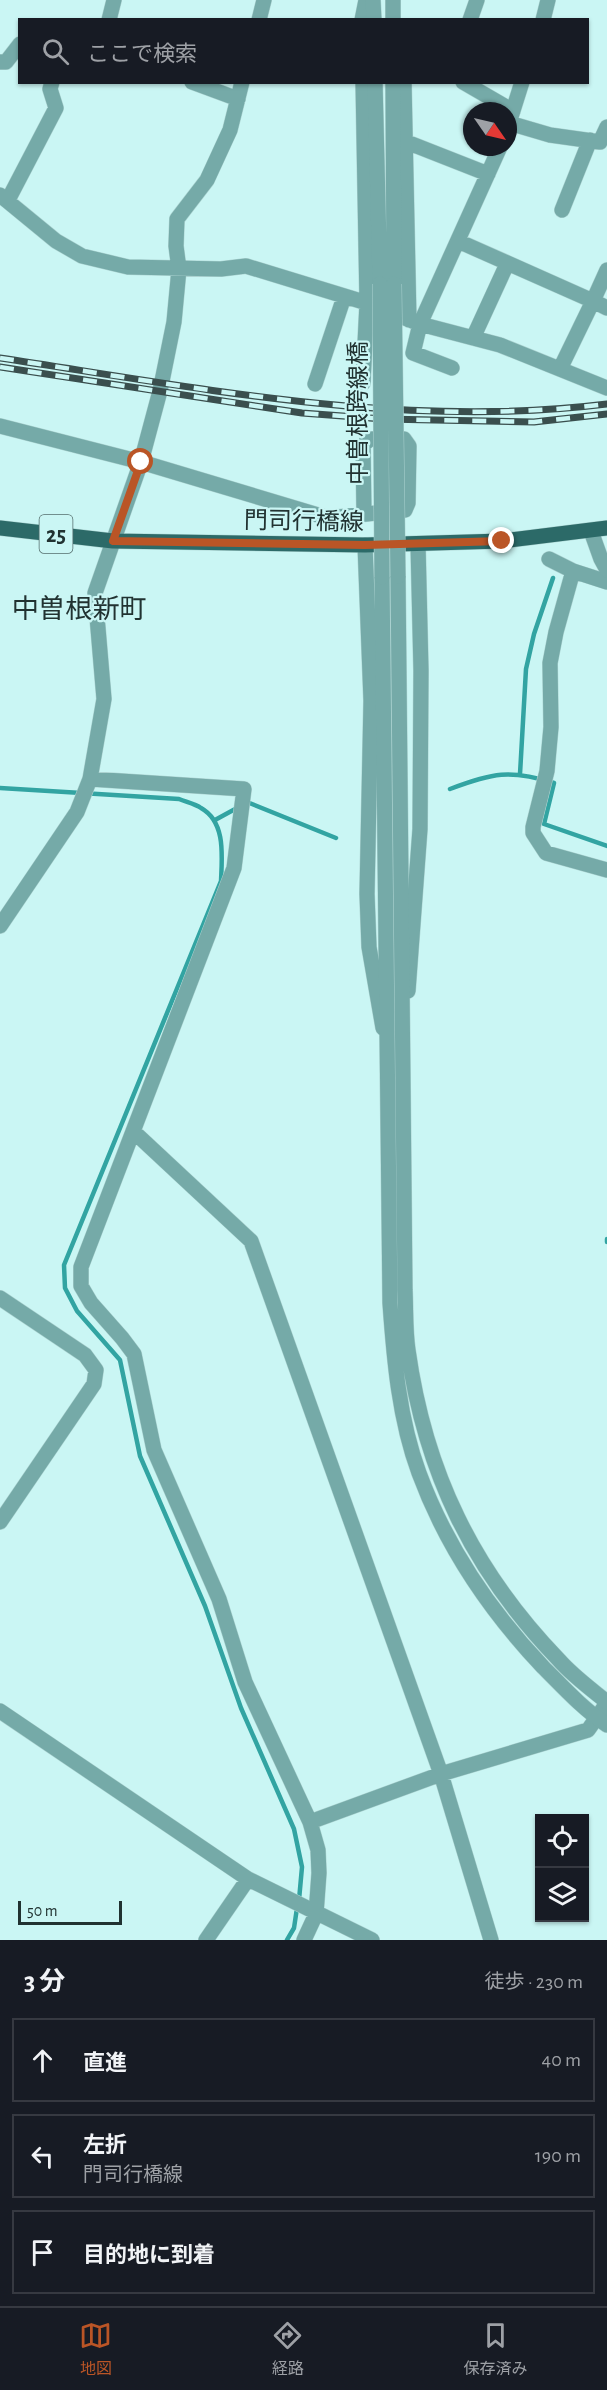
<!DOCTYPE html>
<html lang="ja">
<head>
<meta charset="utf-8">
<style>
  :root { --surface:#171b24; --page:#20242c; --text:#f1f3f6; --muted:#9ea1a6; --line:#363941; --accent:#ba5526 }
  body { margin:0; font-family:"Alegreya Sans","Noto Sans JP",sans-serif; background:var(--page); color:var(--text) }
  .controls { position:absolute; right:18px; bottom:18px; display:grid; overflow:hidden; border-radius:0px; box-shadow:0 2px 4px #0004 }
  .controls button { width:54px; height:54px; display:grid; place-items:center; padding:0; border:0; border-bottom:2px solid var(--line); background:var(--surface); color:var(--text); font:30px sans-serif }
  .compass { position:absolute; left:463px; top:102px; width:54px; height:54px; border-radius:50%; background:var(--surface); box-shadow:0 2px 4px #0004; rotate:124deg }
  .scale { position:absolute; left:18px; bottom:15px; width:104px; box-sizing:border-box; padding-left:6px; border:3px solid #213231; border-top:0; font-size:16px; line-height:21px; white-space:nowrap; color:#213231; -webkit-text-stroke:4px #caf6f4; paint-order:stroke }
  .stop { position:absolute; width:18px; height:18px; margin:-14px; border:4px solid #ba5526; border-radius:50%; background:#fff }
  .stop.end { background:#ba5526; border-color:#fff; box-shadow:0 2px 6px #0008 }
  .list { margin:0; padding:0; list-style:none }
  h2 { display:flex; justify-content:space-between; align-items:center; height:78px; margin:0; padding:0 24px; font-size:26px }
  h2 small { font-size:20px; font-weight:400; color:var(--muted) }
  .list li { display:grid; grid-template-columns:39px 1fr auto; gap:18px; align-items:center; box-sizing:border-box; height:84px; margin:0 12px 12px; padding:0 12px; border:2px solid var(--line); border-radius:0px }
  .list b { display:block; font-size:22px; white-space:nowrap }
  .list p { margin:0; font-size:20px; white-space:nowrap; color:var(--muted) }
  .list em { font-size:20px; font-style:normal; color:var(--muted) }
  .icon { flex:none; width:33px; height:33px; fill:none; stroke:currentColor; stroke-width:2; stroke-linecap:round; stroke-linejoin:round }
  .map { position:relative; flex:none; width:607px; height:1940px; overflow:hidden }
  .search { position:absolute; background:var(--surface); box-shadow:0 2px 4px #0004; left:18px; right:18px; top:18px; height:66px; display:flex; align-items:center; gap:15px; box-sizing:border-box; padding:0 21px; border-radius:0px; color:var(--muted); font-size:22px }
  .sheet { height:366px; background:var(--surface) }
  nav { display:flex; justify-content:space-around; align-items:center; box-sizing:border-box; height:84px; border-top:2px solid var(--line); background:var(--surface); font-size:16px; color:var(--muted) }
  nav a { display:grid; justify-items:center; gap:3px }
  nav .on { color:var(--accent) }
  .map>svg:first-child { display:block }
</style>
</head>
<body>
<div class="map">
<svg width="607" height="1940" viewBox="0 0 607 1940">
  <rect width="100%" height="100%" fill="#caf6f4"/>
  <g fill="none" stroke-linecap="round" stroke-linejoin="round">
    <!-- stream -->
    <path stroke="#32a4a2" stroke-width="4.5" d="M520,774L526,669L534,634L553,578
      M0,788L179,799C186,802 195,804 201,808C226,822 222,856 221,881L64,1265L65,1288L77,1311L120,1360L140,1456L205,1606L241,1708L294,1829L302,1867L299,1900
      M450,789C492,773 510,769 554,783L544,824L607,846
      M247,802L336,838
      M215,820L237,808
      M607,1239V1242
      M287,1940L294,1928L297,1908"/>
    <defs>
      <path id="minor" d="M109,20L114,0
        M259,20L264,0
        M362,20L366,0
        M470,20L477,0
        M543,20L548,0
        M0,62H6L20,44
        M192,82L238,99
        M404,82L409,320
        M463,82L513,111
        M510,120L522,82
        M509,123L550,135L600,142L607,127
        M404,141L488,174
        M0,195L56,241L82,256L128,267L221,269L246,266L367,303L420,324L500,147
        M8,200L56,108L50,89L52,82
        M562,210L590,140
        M458,241L593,301L607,270
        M473,338L507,264
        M452,368L413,353L420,324L500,345L607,388
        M560,369L593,301L607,308
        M363,383L367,303L363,82
        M315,384L344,297
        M0,426L141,462L328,518L405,510L408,503L409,446L404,439H370L363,445L364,514
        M365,545L371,701L367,894L369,947L383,1028
        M549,559L573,571L556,632L550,663L551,727L547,771L533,827V833L546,853L607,870
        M573,571L607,582
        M90,779L244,789L234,868L81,1267V1286L91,1303L122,1338L134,1354L154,1450L219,1599L245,1682L310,1822L318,1850L319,1873L316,1914L304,1940
        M0,926L77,812L90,779L104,699L95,593L141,462L160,391L174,322L179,269L176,246L177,219L207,180L230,130L242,82
        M408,991L420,829L421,671L418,544
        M133,1131L251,1241L441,1774L491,1940
        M0,1298L85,1355L96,1370L94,1384L0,1522
        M0,1711L248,1879L372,1940
        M310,1822L441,1774L588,1730L607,1703
        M206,1940L248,1879"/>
      <path id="tertiary" d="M373,0L374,20
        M393,0V20
        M375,82L380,284
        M393,82L394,284
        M591,531L601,559L607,570
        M398,576L405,1290C406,1310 405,1330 408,1350C425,1472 473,1571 559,1660C573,1676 591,1689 607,1702
        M382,577L390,1303C394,1359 399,1419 419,1473C446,1546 489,1610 543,1667C563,1687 583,1709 607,1725"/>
      <path id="primary" d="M0,528L113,541L365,545L502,541L607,528"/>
    </defs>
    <!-- minor casing -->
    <use href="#minor" stroke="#acd3d1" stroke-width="16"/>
    <!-- tertiary casing -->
    <use href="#tertiary" stroke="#acd3d1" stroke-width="16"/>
    <!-- primary casing -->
    <use href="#primary" stroke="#acd3d1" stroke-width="16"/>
    <!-- minor -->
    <use href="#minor" stroke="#75aaa8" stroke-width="15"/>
    <!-- tertiary -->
    <use href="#tertiary" stroke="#75aaa8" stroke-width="15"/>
    <!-- primary -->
    <use href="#primary" stroke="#2c6a68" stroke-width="15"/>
    <defs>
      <path id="rail" d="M0,358C200,388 404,429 607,404
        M0,367L302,413L383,419L534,422L607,414"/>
    </defs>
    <!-- rail casing -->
    <use href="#rail" stroke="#3a4f4e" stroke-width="7"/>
    <!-- rail -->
    <use href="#rail" stroke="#caf6f4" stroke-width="4.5" stroke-dasharray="14" stroke-linecap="butt"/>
    <defs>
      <path id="tertiary-bridge" d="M380,284L382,577
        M394,284L398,576"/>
    </defs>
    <!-- tertiary-bridge casing -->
    <use href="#tertiary-bridge" stroke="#acd3d1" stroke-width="16" stroke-linecap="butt"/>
    <!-- tertiary-bridge -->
    <use href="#tertiary-bridge" stroke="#75aaa8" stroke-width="15"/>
  </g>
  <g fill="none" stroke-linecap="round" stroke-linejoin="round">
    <!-- route -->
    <path stroke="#ba5526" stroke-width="8" d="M141,462L113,541L365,545L502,541"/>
  </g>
  <g text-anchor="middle" stroke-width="4.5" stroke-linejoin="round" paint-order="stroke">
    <!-- shield labels -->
    <rect fill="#caf6f4" stroke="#546d6c" stroke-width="1.5" x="39.5" y="515" width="33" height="38" rx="4.5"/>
    <g font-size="22" font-weight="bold" fill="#213231">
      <text x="56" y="542">25</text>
    </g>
    <!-- street labels -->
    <g font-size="24" fill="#213231" stroke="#caf6f4">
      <text transform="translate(358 413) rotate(-90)" y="8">中曽根跨線橋</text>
      <text transform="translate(304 521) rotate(1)" y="8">門司行橋線</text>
    </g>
    <!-- quarter labels -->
    <g font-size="27" fill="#213231" stroke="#caf6f4">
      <text x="79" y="618">中曽根新町</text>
    </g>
  </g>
</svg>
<div class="controls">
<button><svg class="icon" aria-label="locate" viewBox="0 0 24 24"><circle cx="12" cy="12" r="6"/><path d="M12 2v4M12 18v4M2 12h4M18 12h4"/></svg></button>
<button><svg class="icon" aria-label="layers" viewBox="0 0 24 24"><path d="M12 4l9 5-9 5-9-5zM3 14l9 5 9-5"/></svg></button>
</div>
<svg class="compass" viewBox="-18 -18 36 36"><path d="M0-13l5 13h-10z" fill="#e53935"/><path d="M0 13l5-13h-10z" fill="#9ea1a6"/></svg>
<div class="scale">50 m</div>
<div class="stop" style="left:141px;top:462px"></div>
<div class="stop end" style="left:502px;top:541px"></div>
<div class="search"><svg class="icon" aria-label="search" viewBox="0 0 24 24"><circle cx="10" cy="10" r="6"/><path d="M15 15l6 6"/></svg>ここで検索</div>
</div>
<section class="sheet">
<h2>3 分<small>徒歩 · 230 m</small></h2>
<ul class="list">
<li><svg class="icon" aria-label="ahead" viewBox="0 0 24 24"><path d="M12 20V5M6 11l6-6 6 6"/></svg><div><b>直進</b></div><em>40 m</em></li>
<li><svg class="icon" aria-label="left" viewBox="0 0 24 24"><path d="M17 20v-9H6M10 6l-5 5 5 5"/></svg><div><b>左折</b><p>門司行橋線</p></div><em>190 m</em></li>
<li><svg class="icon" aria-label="arrive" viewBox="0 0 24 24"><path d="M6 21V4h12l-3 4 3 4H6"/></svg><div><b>目的地に到着</b></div></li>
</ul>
</section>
<nav>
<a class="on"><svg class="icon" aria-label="map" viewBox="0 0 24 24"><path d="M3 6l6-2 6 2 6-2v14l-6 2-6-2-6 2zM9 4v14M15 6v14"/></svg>地図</a>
<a><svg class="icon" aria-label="directions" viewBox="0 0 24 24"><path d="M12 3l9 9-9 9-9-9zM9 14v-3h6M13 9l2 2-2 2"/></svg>経路</a>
<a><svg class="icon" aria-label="saved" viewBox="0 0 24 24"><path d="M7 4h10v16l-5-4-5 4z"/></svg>保存済み</a>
</nav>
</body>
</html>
